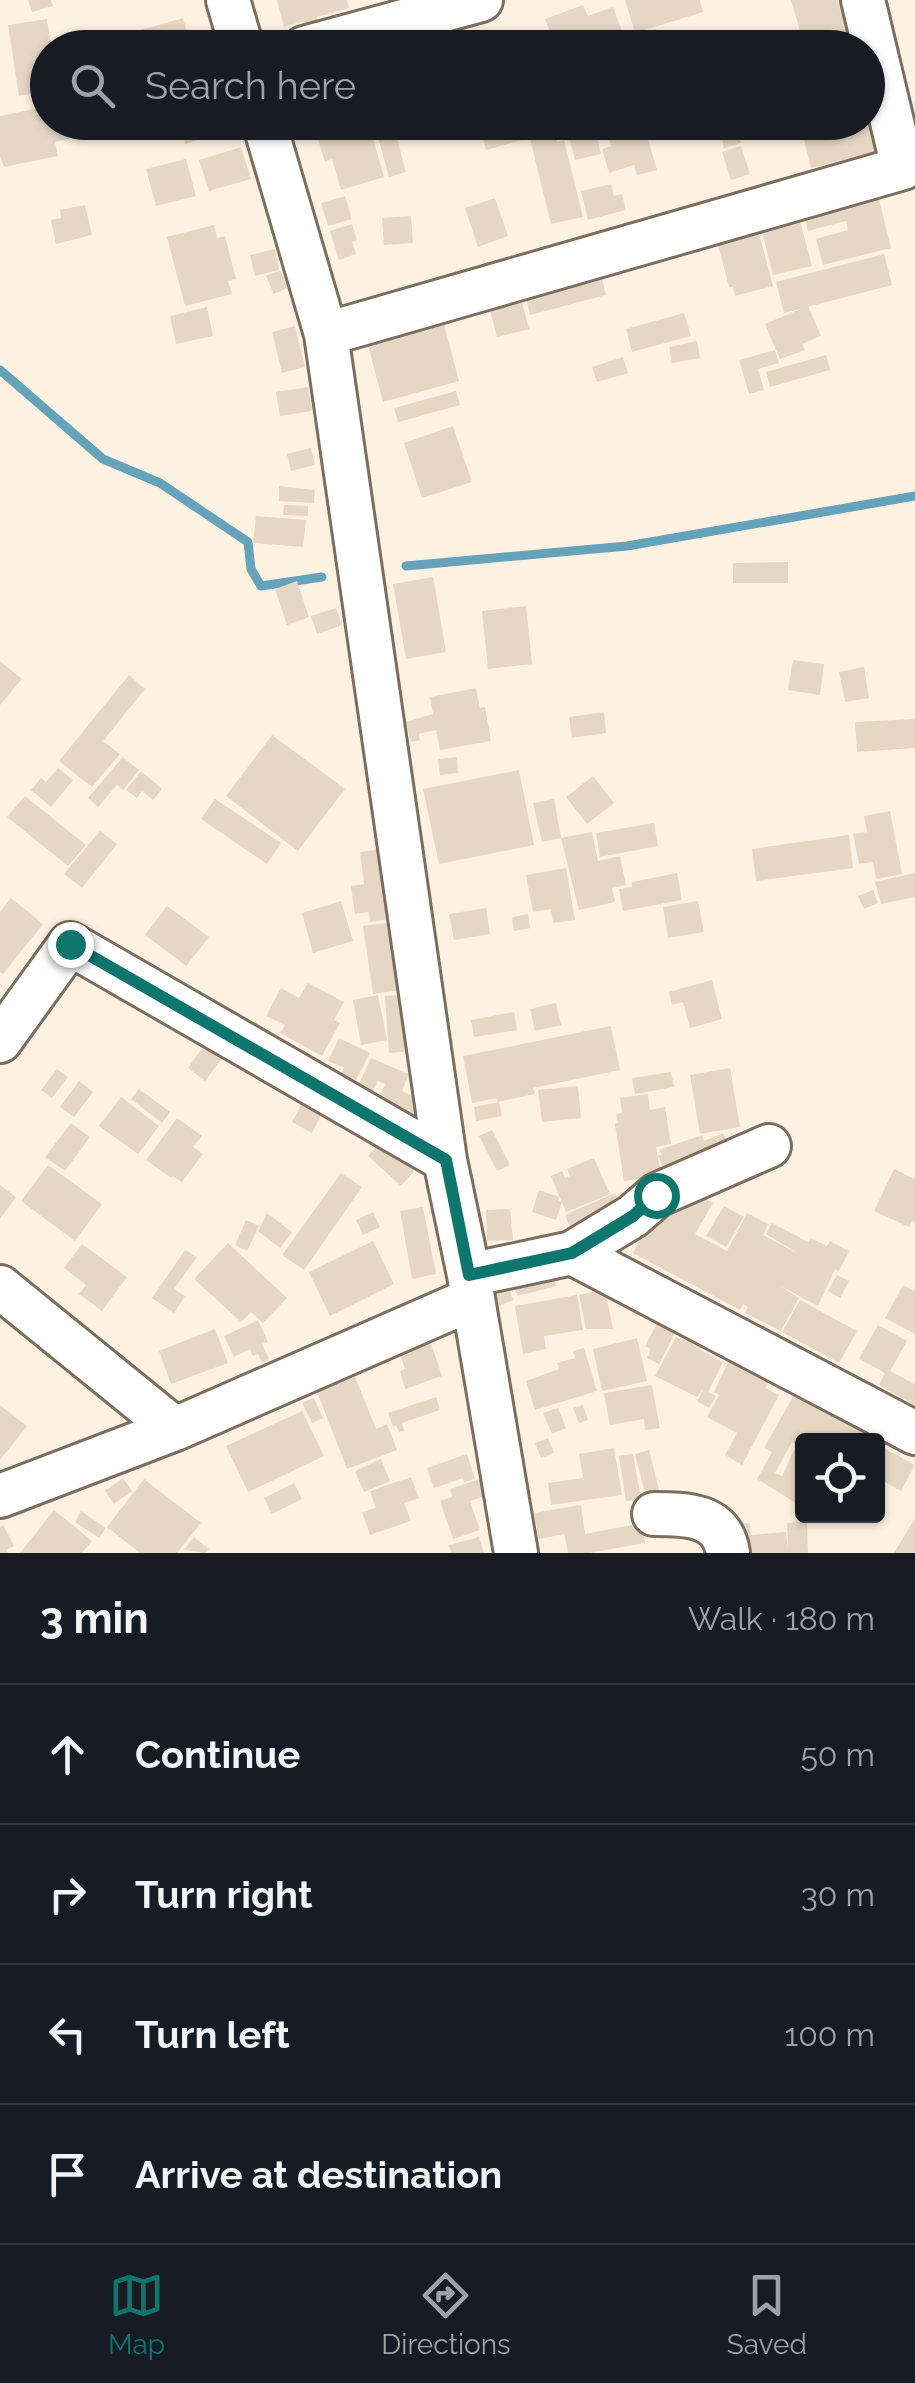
<!DOCTYPE html>
<html lang="en">
<head>
<meta charset="utf-8">
<style>
  :root { --surface:#171b24; --page:#20242c; --text:#f1f3f6; --muted:#9ea1a6; --line:#363941; --accent:#0f766e }
  body { margin:0; font-family:Raleway,sans-serif; background:var(--page); color:var(--text) }
  .controls { position:absolute; right:30px; bottom:30px; display:grid; overflow:hidden; border-radius:10px; box-shadow:0 2px 8px #0004 }
  .controls button { width:90px; height:90px; display:grid; place-items:center; padding:0; border:0; border-bottom:2px solid var(--line); background:var(--surface); color:var(--text); font:50px sans-serif }
  .stop { position:absolute; width:30px; height:30px; margin:-22px; border:8px solid #0f766e; border-radius:50%; background:#fff }
  .stop.end { background:#0f766e; border-color:#fff; box-shadow:0 2px 10px #0008 }
  .list { margin:0; padding:0; list-style:none }
  h2 { display:flex; justify-content:space-between; align-items:center; height:130px; margin:0; padding:0 40px; font-size:42px }
  h2 small { font-size:32px; font-weight:400; color:var(--muted) }
  .list li { display:grid; grid-template-columns:65px 1fr auto; gap:30px; align-items:center; box-sizing:border-box; height:140px; padding:0 40px; border-top:2px solid var(--line) }
  .list b { display:block; font-size:38px; white-space:nowrap }
  .list em { font-size:32px; font-style:normal; color:var(--muted) }
  .icon { flex:none; width:55px; height:55px; fill:none; stroke:currentColor; stroke-width:2; stroke-linecap:round; stroke-linejoin:round }
  .map { position:relative; flex:none; width:915px; height:1553px; overflow:hidden }
  .search { position:absolute; background:var(--surface); box-shadow:0 2px 8px #0004; left:30px; right:30px; top:30px; height:110px; display:flex; align-items:center; gap:25px; box-sizing:border-box; padding:0 35px; border-radius:55px; color:var(--muted); font-size:38px }
  .sheet { height:690px; background:var(--surface) }
  nav { display:flex; justify-content:space-around; align-items:center; box-sizing:border-box; height:140px; border-top:2px solid var(--line); background:var(--surface); font-size:28px; color:var(--muted) }
  nav a { display:grid; justify-items:center; gap:5px }
  nav .on { color:var(--accent) }
  .map>svg:first-child { display:block }
</style>
</head>
<body>
<div class="map">
<svg width="915" height="1553" viewBox="0 0 915 1553">
  <rect width="100%" height="100%" fill="#fdf1e2"/>
  <g fill="none" stroke-linecap="round" stroke-linejoin="round">
    <!-- stream -->
    <path stroke="#65a3bb" stroke-width="9" d="M0,370L103,459L160,483L248,542L251,569L261,586L322,577
      M406,566L627,546L915,496"/>
  </g>
  <!-- building -->
  <path fill="#e6d7c5" d="M28,0H51L53,6L32,12Z
    M277,0H347L349,8L317,17L321,31L307,35L304,21L284,27Z
    M625,0H700L703,12L635,33Z
    M791,0H837L852,48H805Z
    M583,5L588,16L613,7L625,39L604,48H556L545,19Z
    M183,18L191,48H142L137,31Z
    M47,19L51,48H48V91L19,96L8,25Z
    M442,35L444,48H404L403,44Z
    M48,106V122H65L69,139L55,142L58,156L4,167L0,156V116Z
    M179,122H210L214,135L185,144Z
    M213,122H244L247,131L218,139Z
    M361,122H368L384,177L341,190L332,159L325,162L317,136Z
    M436,122H467V134H436Z
    M479,122H517L522,140L486,150Z
    M528,122H561L563,130L531,137Z
    M593,122L601,154L575,160L567,129Z
    M613,122H643L657,170L637,175L634,165L609,173L602,149L611,146L605,125Z
    M675,122H726V123L682,140Z
    M824,122H869L876,152L811,168L801,128Z
    M394,128L406,172L389,177L377,133Z
    M555,133L557,142L564,140L583,217L551,224L530,139Z
    M738,134L741,143L724,148L722,140Z
    M741,146L750,174L731,180L722,152Z
    M241,147L251,179L209,191L199,160Z
    M186,159L196,196L156,206L146,169Z
    M875,183L891,248L823,265L816,239L848,230L846,221L808,231L801,202Z
    M611,184L614,196L622,194L626,210L588,220L581,191Z
    M345,196L352,219L328,226L321,203Z
    M495,198L508,236L478,247L465,208Z
    M85,205L92,235L56,244L51,220L61,218L60,210Z
    M411,216L413,243L384,245L382,218Z
    M755,218L773,286L735,296L733,287H729L714,229Z
    M800,221L812,266L773,275L762,231Z
    M352,224L357,240L352,242L356,254L339,260L330,231Z
    M214,225L217,238L225,236L236,279L228,281L232,294L185,306L167,237Z
    M275,249L279,270L255,276L250,255Z
    M884,254L892,285L784,313L776,282Z
    M599,266L606,295L530,315L523,286Z
    M280,270L288,288L274,294L266,276Z
    M518,286L529,329L497,337L486,294Z
    M808,306L821,336L802,344L805,350L780,359L765,324Z
    M207,307L213,336L176,344L170,316Z
    M441,313L459,381L383,402L365,334Z
    M684,313L691,336L632,352L626,329Z
    M295,326L305,367L282,373L272,332Z
    M697,341L700,358L672,363L669,347Z
    M775,350L779,363L758,369L764,390L749,394L739,360Z
    M826,355L830,370L770,387L766,372Z
    M623,357L628,373L597,382L592,367Z
    M308,387L312,411L280,416L276,392Z
    M456,391L460,405L398,422L394,408Z
    M453,426L472,482L422,498L404,443Z
    M311,448L315,465L291,471L287,454Z
    M279,486L315,490L314,503L279,501Z
    M284,505L308,506V516L283,515Z
    M256,516L306,520L303,547L253,543Z
    M788,562V583H733V563Z
    M433,577L446,652L406,659L393,584Z
    M297,581L309,617L287,625L275,589Z
    M526,606L532,664L488,669L482,611Z
    M336,608L342,625L317,634L311,616Z
    M793,660L824,664L820,695L788,690Z
    M0,661L22,679L0,705Z
    M864,667L869,698L845,702L839,672Z
    M129,675L145,689L103,741L120,754L92,787L59,761Z
    M476,688L480,708L485,707L491,741L440,750L436,730L419,734L420,740L411,742L406,722L433,714L430,697Z
    M604,712L606,733L572,738L569,717Z
    M915,719V748L857,752L855,722Z
    M272,735L345,789L298,851L226,796Z
    M123,757L139,770L123,790L117,785L98,807L88,798Z
    M457,757L458,773L440,775L438,759Z
    M58,768L73,780L51,807L31,790L41,778L46,782Z
    M519,770L534,845L439,864L423,789Z
    M141,771L162,789L153,800L142,791L137,798L126,790Z
    M593,776L614,803L587,824L566,797Z
    M25,796L86,845L68,866L7,817Z
    M215,799L281,843L267,864L201,819Z
    M554,799L561,838L592,832L598,861L620,856L626,885L612,888L615,902L579,910L561,838L542,842L533,803Z
    M890,811L902,874L876,879L873,862L859,864L853,834L867,832L864,816Z
    M654,823L658,846L600,857L596,833Z
    M100,831L117,844L82,888L64,874Z
    M849,835L853,868L756,881L752,849Z
    M382,849L392,919L370,922L369,912L355,914L351,886L364,884L360,852Z
    M566,868L575,920L553,923L551,909L533,912L526,875Z
    M677,873L682,900L623,911L619,889L632,887V882Z
    M915,873V897L881,904L875,882Z
    M873,890L878,903L864,909L858,896Z
    M11,898L43,924L3,974L0,972V912Z
    M341,901L353,941L313,953L302,913Z
    M698,901L704,932L668,938L663,907Z
    M167,906L209,937L186,966L145,935Z
    M486,908L490,934L454,940L449,914Z
    M528,914L530,928L514,931L512,917Z
    M392,922L402,990L373,994L363,926Z
    M712,980L722,1019L690,1028L683,1002L672,1005L669,992Z
    M308,983L344,1002L334,1020L340,1023L322,1056L280,1033L285,1025L266,1016L281,988L299,998Z
    M378,995L387,1040L361,1045L353,1000Z
    M405,995L411,1051L389,1053L385,996Z
    M556,1003L561,1025L535,1031L530,1009Z
    M514,1012L517,1030L474,1037L471,1020Z
    M611,1026L620,1070L533,1088L535,1094L498,1102L497,1098L472,1103L463,1056Z
    M339,1038L370,1053L347,1097L336,1082L344,1068L328,1061Z
    M205,1044L223,1057L205,1081L188,1068Z
    M371,1058L409,1074L402,1091L419,1099L413,1114L379,1099L385,1084L378,1081L370,1097L356,1090Z
    M730,1068L740,1127L700,1134L690,1075Z
    M57,1069L68,1077L52,1098L41,1090Z
    M671,1072L674,1087L635,1094L632,1078Z
    M79,1081L93,1092L74,1117L60,1107Z
    M578,1086L581,1118L542,1122L538,1090Z
    M139,1089L170,1112L162,1123L131,1099Z
    M648,1094L650,1110L665,1107L671,1144L656,1147L661,1175L624,1181L615,1124L618,1123L616,1114L622,1113L620,1098Z
    M121,1097L159,1126L138,1154L99,1126Z
    M304,1100L324,1110L312,1133L292,1122Z
    M499,1102L502,1116L476,1121L474,1107Z
    M177,1118L202,1136L193,1147L203,1154L182,1182L173,1176L171,1178L146,1160Z
    M71,1123L90,1137L65,1171L45,1157Z
    M492,1130L510,1165L497,1171L479,1136Z
    M723,1133L730,1150L666,1175L658,1156L662,1155L659,1150L702,1135L704,1141Z
    M382,1141L415,1170L401,1186L368,1156Z
    M594,1158L610,1194L566,1212L551,1176L562,1171L565,1178L570,1176L567,1169Z
    M48,1165L102,1204L75,1241L21,1201Z
    M894,1169L915,1179V1222L912,1221L909,1227L874,1211Z
    M341,1173L362,1187L304,1270L282,1255Z
    M0,1185L16,1197L0,1219Z
    M686,1188L713,1203L695,1234L727,1251L747,1213L768,1224L763,1235L799,1254L766,1234L772,1223L808,1242L811,1238L827,1246L830,1241L849,1251L839,1271L835,1269L818,1306L780,1286L799,1298L781,1331L745,1313L748,1307L743,1304L740,1310L633,1253L661,1200Z
    M539,1190L559,1197L558,1201L562,1202L556,1220L532,1212Z
    M615,1193L623,1211L571,1230L565,1215Z
    M724,1206L744,1217L726,1247L706,1236Z
    M423,1207L436,1274L412,1279L400,1211Z
    M510,1209L513,1240L487,1241L486,1210Z
    M373,1212L380,1227L363,1235L356,1220Z
    M267,1213L292,1232L280,1248L258,1231Z
    M246,1220L259,1226L247,1251L235,1245Z
    M373,1241L394,1284L330,1316L309,1272Z
    M228,1243L287,1298L263,1323L251,1312L241,1322L194,1279Z
    M82,1244L127,1277L102,1311L79,1294L86,1285L64,1268Z
    M185,1250L197,1257L174,1289L185,1296L174,1313L152,1298Z
    M552,1271L556,1286L517,1296L513,1282Z
    M837,1275L849,1281L840,1298L828,1291Z
    M903,1285L915,1291V1334L885,1318Z
    M508,1286L513,1300L499,1306L493,1292Z
    M605,1289L613,1329H586L579,1295Z
    M577,1295L583,1330L544,1336L546,1349L523,1354L515,1306Z
    M800,1300L857,1331L839,1363L782,1332Z
    M663,1312L681,1321L659,1364L647,1358L651,1349L645,1346Z
    M258,1320L268,1342L262,1344L269,1359L262,1363L258,1354L253,1356L250,1349L234,1357L224,1336Z
    M692,1322L704,1342L701,1348H697L723,1362L708,1392L716,1396L709,1408L697,1401L704,1388L697,1397L655,1376L676,1337L682,1340Z
    M878,1325L907,1341L890,1371L915,1384V1405L879,1385L885,1373L859,1359Z
    M215,1329L228,1363L171,1384L159,1351Z
    M428,1334L442,1376L405,1389L400,1371L405,1369L397,1345Z
    M637,1338L647,1381L602,1391L593,1349Z
    M584,1348L597,1391L535,1410L526,1381L559,1369L557,1363L575,1358L573,1351Z
    M734,1350L777,1372L765,1388L779,1395L742,1465L725,1455L737,1433L707,1417L719,1395L714,1392Z
    M355,1377L376,1429L387,1424L397,1450L347,1469L317,1392Z
    M652,1385L660,1428L645,1430L644,1419L610,1425L604,1393Z
    M794,1395L878,1440H802V1448L792,1442L775,1473L782,1476L794,1450L802,1454V1507L757,1479L772,1452L764,1448Z
    M436,1397L440,1410L402,1423L404,1431L399,1432L396,1425L393,1427L388,1413Z
    M314,1398L323,1418L312,1423L302,1403Z
    M0,1405L27,1426L0,1460Z
    M583,1405L588,1420L579,1423L573,1408Z
    M558,1408L566,1428L552,1434L543,1413Z
    M302,1411L324,1456L248,1492L226,1446Z
    M548,1438L554,1453L541,1458L535,1443Z
    M878,1445L915,1465L901,1491L878,1478Z
    M614,1448L622,1495L551,1505L548,1483L583,1478L579,1454Z
    M649,1450L660,1494L646,1497L635,1454Z
    M467,1454L475,1479L464,1482L463,1478L434,1488L427,1468Z
    M633,1454L641,1499L626,1501L619,1456Z
    M381,1459L390,1481L364,1492L355,1471Z
    M411,1477L419,1498L404,1503L411,1521L370,1535L362,1512L376,1508L370,1491Z
    M123,1478L132,1491L114,1504L105,1491Z
    M144,1479L201,1523L177,1553H140L107,1527Z
    M480,1479L485,1496L470,1501L480,1530L453,1539L440,1501L452,1497L450,1489Z
    M294,1483L302,1499L272,1514L264,1498Z
    M581,1505L585,1534L642,1523L645,1543L589,1553H568L564,1534L539,1539L534,1513Z
    M54,1510L92,1541L82,1553H20Z
    M81,1511L106,1528L99,1538L75,1522Z
    M915,1518V1553H894Z
    M807,1521L808,1553H735L733,1524L750,1523L751,1535L786,1532L788,1550L787,1523Z
    M3,1525L14,1546L6,1550L8,1553H0V1527Z
    M194,1537L209,1549L205,1553L184,1550Z
    M479,1537L484,1553H451L449,1545Z"/>
  <g fill="none" stroke-linecap="round" stroke-linejoin="round">
    <defs>
      <path id="minor" d="M228,0L242,48
        M304,48L481,0
        M264,122L326,334L445,1160L469,1275L516,1553
        M326,334L903,168L863,0
        M0,1041L70,944L445,1160
        M572,1253L633,1216L657,1195L769,1146
        M469,1275L572,1253L915,1433
        M0,1287L175,1429
        M0,1496L175,1429L472,1299
        M654,1514C687,1514 722,1514 728,1553"/>
    </defs>
    <!-- minor casing -->
    <use href="#minor" stroke="#7b6e5e" stroke-width="48"/>
    <!-- minor -->
    <use href="#minor" stroke="#fff" stroke-width="42"/>
  </g>
  <g fill="none" stroke-linecap="round" stroke-linejoin="round">
    <!-- route -->
    <path stroke="#0f766e" stroke-width="12" d="M70,944L446,1160L469,1275L572,1253L633,1216L656,1195"/>
  </g>
</svg>
<div class="controls">
<button><svg class="icon" aria-label="locate" viewBox="0 0 24 24"><circle cx="12" cy="12" r="6"/><path d="M12 2v4M12 18v4M2 12h4M18 12h4"/></svg></button>
</div>
<div class="stop" style="left:656px;top:1195px"></div>
<div class="stop end" style="left:70px;top:944px"></div>
<div class="search"><svg class="icon" aria-label="search" viewBox="0 0 24 24"><circle cx="10" cy="10" r="6"/><path d="M15 15l6 6"/></svg>Search here</div>
</div>
<section class="sheet">
<h2>3 min<small>Walk · 180 m</small></h2>
<ul class="list">
<li><svg class="icon" aria-label="ahead" viewBox="0 0 24 24"><path d="M12 20V5M6 11l6-6 6 6"/></svg><div><b>Continue</b></div><em>50 m</em></li>
<li><svg class="icon" aria-label="right" viewBox="0 0 24 24"><path d="M7 20v-9h11M14 6l5 5-5 5"/></svg><div><b>Turn right</b></div><em>30 m</em></li>
<li><svg class="icon" aria-label="left" viewBox="0 0 24 24"><path d="M17 20v-9H6M10 6l-5 5 5 5"/></svg><div><b>Turn left</b></div><em>100 m</em></li>
<li><svg class="icon" aria-label="arrive" viewBox="0 0 24 24"><path d="M6 21V4h12l-3 4 3 4H6"/></svg><div><b>Arrive at destination</b></div></li>
</ul>
</section>
<nav>
<a class="on"><svg class="icon" aria-label="map" viewBox="0 0 24 24"><path d="M3 6l6-2 6 2 6-2v14l-6 2-6-2-6 2zM9 4v14M15 6v14"/></svg>Map</a>
<a><svg class="icon" aria-label="directions" viewBox="0 0 24 24"><path d="M12 3l9 9-9 9-9-9zM9 14v-3h6M13 9l2 2-2 2"/></svg>Directions</a>
<a><svg class="icon" aria-label="saved" viewBox="0 0 24 24"><path d="M7 4h10v16l-5-4-5 4z"/></svg>Saved</a>
</nav>
</body>
</html>
